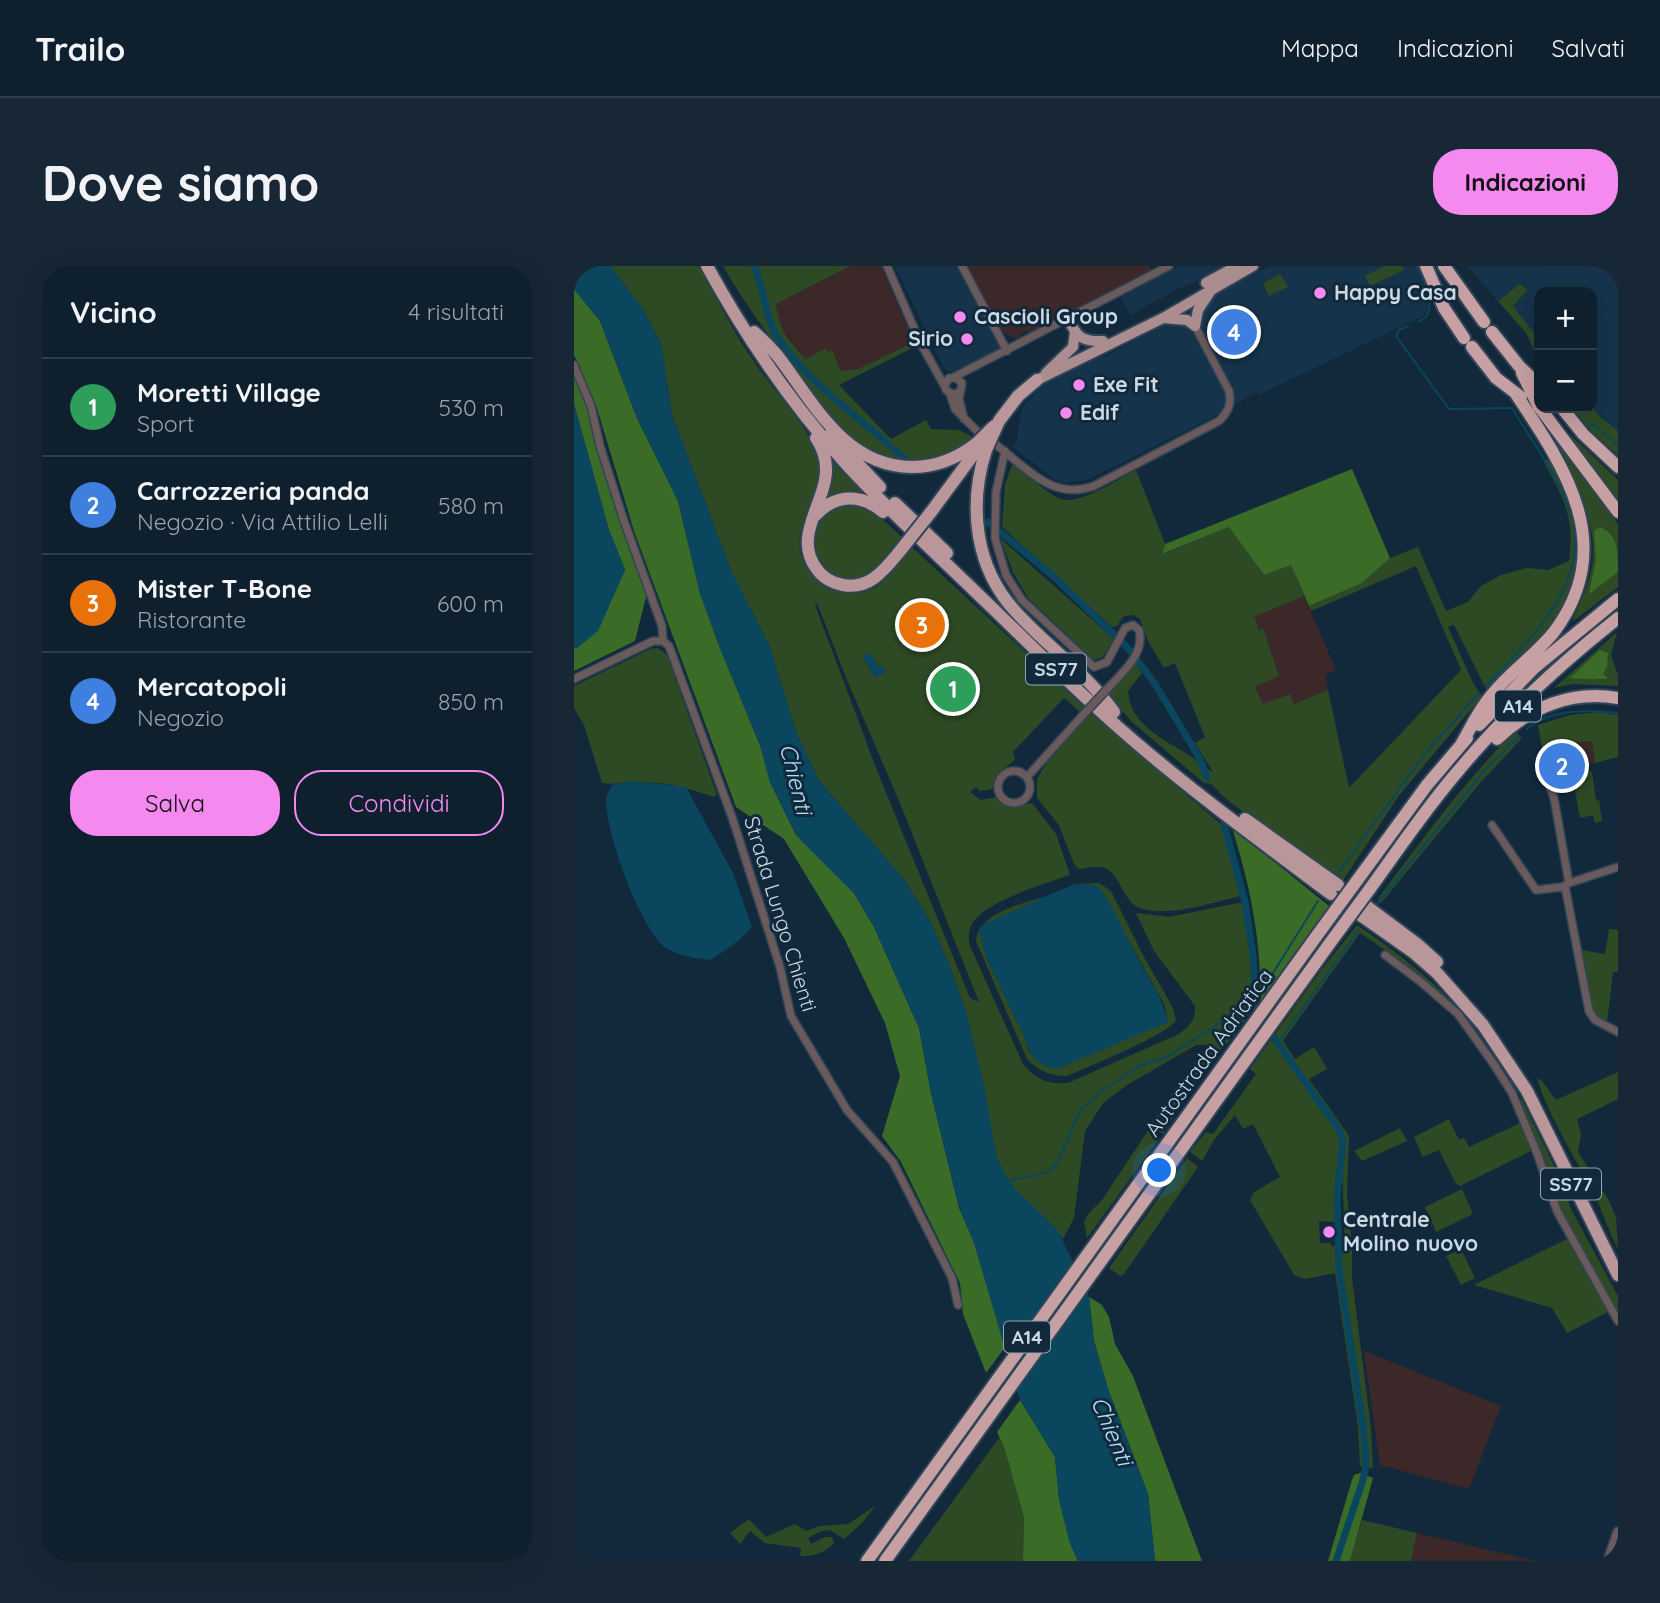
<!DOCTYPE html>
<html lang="it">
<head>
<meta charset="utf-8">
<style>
  :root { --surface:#0e1f2d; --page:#172735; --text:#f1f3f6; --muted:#9ba2aa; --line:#2e3d49; --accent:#f489f0 }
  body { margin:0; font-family:Quicksand,sans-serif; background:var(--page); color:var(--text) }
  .controls { position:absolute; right:21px; top:21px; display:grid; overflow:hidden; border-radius:14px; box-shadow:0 7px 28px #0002 }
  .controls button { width:63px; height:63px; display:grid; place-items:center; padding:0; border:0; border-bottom:2px solid var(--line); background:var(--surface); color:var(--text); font:35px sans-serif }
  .you { position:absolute; left:586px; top:905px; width:24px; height:24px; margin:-18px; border:5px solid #fff; border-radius:50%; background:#1a73e8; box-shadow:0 0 0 10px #1a73e833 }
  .badge { display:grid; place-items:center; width:46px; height:46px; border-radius:50%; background:var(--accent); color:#fff; font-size:23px; font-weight:700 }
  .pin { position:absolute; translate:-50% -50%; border:4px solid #fff; box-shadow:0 2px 7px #0006 }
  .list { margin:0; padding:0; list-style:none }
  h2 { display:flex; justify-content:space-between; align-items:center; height:91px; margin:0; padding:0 28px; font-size:30px }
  h2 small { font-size:23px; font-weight:400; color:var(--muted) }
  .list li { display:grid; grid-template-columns:46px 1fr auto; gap:21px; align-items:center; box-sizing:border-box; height:98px; padding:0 28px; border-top:2px solid var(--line) }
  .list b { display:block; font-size:26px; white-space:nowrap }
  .list p { margin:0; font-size:23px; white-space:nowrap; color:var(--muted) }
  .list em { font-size:23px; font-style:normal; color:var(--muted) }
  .actions { display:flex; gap:14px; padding:21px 28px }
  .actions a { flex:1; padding:16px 0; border:2px solid var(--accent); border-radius:28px; text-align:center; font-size:24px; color:var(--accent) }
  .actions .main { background:var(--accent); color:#111 }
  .map { position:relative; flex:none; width:1044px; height:1295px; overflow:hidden; border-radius:28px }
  header { display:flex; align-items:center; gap:42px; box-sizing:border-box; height:98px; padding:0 35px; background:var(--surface); border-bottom:2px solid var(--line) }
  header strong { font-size:33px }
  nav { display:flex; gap:38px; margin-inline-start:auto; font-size:24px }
  .intro { display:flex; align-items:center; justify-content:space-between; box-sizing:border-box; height:168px; padding:0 42px }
  h1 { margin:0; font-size:49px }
  .button { padding:18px 32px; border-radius:28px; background:var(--accent); color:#111; font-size:24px; font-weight:700 }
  main { display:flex; gap:42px; padding:0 42px }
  aside { flex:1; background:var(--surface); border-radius:28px; box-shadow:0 7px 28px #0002 }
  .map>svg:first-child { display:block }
</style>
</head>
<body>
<header>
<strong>Trailo</strong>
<nav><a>Mappa</a><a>Indicazioni</a><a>Salvati</a></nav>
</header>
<div class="intro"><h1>Dove siamo</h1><a class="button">Indicazioni</a></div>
<main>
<aside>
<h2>Vicino<small>4 risultati</small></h2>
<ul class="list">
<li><span class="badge" style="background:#2e9e5b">1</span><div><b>Moretti Village</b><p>Sport</p></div><em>530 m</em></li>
<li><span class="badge" style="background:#3f7fe0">2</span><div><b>Carrozzeria panda</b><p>Negozio · Via Attilio Lelli</p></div><em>580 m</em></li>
<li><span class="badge" style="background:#e8710a">3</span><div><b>Mister T-Bone</b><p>Ristorante</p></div><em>600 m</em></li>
<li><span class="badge" style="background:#3f7fe0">4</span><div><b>Mercatopoli</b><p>Negozio</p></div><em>850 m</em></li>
</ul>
<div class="actions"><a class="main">Salva</a><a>Condividi</a></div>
</aside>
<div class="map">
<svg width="1044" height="1295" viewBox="0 0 1044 1295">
  <rect width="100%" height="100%" fill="#12293c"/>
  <!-- built -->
  <path fill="#15334a" d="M321,0H384L427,83L380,105H374L370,102Z
    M605,0H657L600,25L556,49L547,31Z
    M696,0H842L851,20L854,43L849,50L684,129L683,126L641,150L513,214L488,217L479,212L438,180L444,175V160L449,141L468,119L510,97L534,89L590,58L600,55L611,57L625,48L639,28Z
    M893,0H1044V165L1026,151L1018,141V26H965V73L939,40L954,24L946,18L924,35Z"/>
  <!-- industrial -->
  <path fill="#3c2829" d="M276,0H307L340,76L284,103L269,105L265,102L259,84L232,93L206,61L202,38Z
    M391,0H576L577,4L455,68L453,64L447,68L446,71L440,72L425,63Z
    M730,330L762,404L751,409L754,424L719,439L689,438L681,421L705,409L688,362L685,364L679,350Z
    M1019,475L1021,497L976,511L968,483L994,477Z
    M790,1085L927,1140L895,1223L806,1199Z
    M843,1267L962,1295H837Z"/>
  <!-- green -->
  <path fill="#2e4a25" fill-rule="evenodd" d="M36,0H125C143,32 159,67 181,97C200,126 228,152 242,184C259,224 215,255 228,292C240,322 280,339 307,317C319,307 328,293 338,281L510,441L506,446L490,432L439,486L441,494L424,507L418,523L406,525L402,521L396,526L407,534L423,531L437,541L458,537L482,568L496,609C472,617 410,636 398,658C394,665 394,672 396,680L449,798C461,813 475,819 494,817L605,768C615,760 622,754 621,740L580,685L562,647L595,651L669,636L676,690L678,736L680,741L658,772L632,799L589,868L579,861L578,856L633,779H622L553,819L529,837L511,865L500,952L489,973C476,952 452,939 438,919C431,910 426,899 422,889L393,749L376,701L357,657L331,615L244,513L222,466L195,379L158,307L98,149L87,78L68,42ZM243,337L273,414L326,537L405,736L396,732L302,502L241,339Z
    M149,0H276L202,38C207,67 212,71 232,93L252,82L254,86L259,84L265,102L269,105L284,103L340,76L342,80L265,119L317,173L352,154L357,163L385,164L399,171C385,185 371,191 352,194C283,202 248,141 212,93C190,63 168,33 149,0Z
    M811,0H828L830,4L796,20L791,10Z
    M706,8L714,21L695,30L689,17Z
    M946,18L954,24L939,40L965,73V94L952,67L924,35Z
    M1018,141L1026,151L1044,165V189L1019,167L998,142Z
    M982,155L1044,214V240Z
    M975,173L986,180L1044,258V321L998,356C1006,337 1017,315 1019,294C1023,250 994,210 975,173Z
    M255,188L295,231L257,233L254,230L258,208Z
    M975,192L997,228L1005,256L1003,306L996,328L974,364L913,425L880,359L874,361L900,419L908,430L826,528L768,616L653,534L637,518L630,517L558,456L533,428L561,396L568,407L554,425C556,459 590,473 616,490C624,495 630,502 639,506L621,477L631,471L601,397L590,402L574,375L566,353L559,349L550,350L543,360L538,361L428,261L431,218L439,197C450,206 475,229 487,233C506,239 545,213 562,204L591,278L589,288L655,261L690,309L717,298L730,330L680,351L685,364L689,362L705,410L681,421L689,438L716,428L720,438L754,424L775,522L887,404L842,300L737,345L735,340L788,317L816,292L844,281L872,345L894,336L907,320L927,309L953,302L974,304L995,295C1001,252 990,232 970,196Z
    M289,236L328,271C319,284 311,301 297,308C251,332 215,263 263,238C269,235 282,236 289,236Z
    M426,272L540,373L529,391L520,394L454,332L439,306Z
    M1043,366L1037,389L1044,409V420L999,418L980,422Z
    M83,382L89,385L94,391L143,529L139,531C113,521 90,516 62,516C50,516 40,519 28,517L10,459L0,442V420L76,383Z
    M1024,446L1044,449V491L1021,497L1018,475L994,477L968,483L964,459L996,449Z
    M516,447L648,559L667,630C640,636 591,653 564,641C548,634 546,604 527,601C520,600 511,603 505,603L500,598L485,559L463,532V513L472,497Z
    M941,465L948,472L906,517L807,637L803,634C847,575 889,517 941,465Z
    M1008,501L1009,508L1018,505L1022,535L1025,534L1028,555L1021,557L1019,549L1006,552L997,504Z
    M525,617L537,625L570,691L599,742L602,754C594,769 513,801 493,810C476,810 465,805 453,793L402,675C405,645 452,637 476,629L405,662L412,691L452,774L455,786L483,803L594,755L590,738L524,620L500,618Z
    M783,659C829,690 877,727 908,773C873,732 831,696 786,667L709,775L721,793L740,781L753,803L735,813L775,870L773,929L778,979V1012L797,1163L799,1202L786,1200L784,1160L761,1007L731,1013L720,1009L676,934L680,926L706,911L679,858L669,863L661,849L640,874L628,895L616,886L632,866L639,868L682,808L676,803L748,703ZM768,901L771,976H762L761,980H757V977H746L745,955L760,956L764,904Z
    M1035,663L1044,664V706H1039L1033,757C1009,745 1011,708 1007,684L1031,688Z
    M1044,806V833L1003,853L1007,869L1004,886L1034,933L1042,951L1044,983C1032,961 1026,936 1013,914C996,884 972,844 963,812L968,815L982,834Z
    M946,830L986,912L997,943L1044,1030V1048L985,939L968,889L948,844Z
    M875,853L885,874L890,872L895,881L946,857L957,885L886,920L881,916L865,884L849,891L840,871Z
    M826,862L833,875L788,895L780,885Z
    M575,863L586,872L513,972L510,956L514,948L528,934Z
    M613,892L624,901L550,1008L546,1010L535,1002Z
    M888,923L899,948L862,966L851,941Z
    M995,972L1034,1046L993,1067L978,1042L900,1019Z
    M887,983L901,1012L887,1019L872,990Z
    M425,1172L431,1184L450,1252L449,1295H335Z
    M301,1240L288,1257L270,1273L256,1264L248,1265L234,1272L237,1278L251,1271H258L260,1277C253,1286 238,1291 226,1290L227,1282L191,1277L176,1265L166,1278L156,1267L175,1253L192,1271L221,1258L232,1265L246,1260L274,1258Z
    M788,1254L843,1267L837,1295H776Z"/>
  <!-- forest -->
  <path fill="#3a6c28" d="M0,23L26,55L63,152L104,235L126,327L144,377L187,482L196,516L222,569L280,627L300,661L345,762L357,827L385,942L400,976L432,1080L412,1107L389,1048L386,1017L327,896L308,870L326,810L311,757L270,672L210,573L162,541L60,265L22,139L0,89Z
    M0,107L13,137L25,187L49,262L73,327L61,375L0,405V381L2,382L51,304L35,264L0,138Z
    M778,203L816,292L788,317L735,340L717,299L690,309L655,261L588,288L591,278Z
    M1025,261C1044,267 1044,287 1044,306L1015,328L1022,293L1020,265Z
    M1026,384L1034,387L1033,400L1029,408L1034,412C1028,414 1002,413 996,412Z
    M658,562L755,640L686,736C688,676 676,619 658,562Z
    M515,1031L528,1039L535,1051L541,1078L559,1110L628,1295H581L574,1228L534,1123L520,1075Z
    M446,1134L481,1191L485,1233L496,1277L504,1295H449L450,1252L431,1184L423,1166Z
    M786,1207L799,1212L776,1295H754L778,1214L780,1209Z"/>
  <!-- water -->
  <path fill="#0a465d" d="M0,0H36L68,42L87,78L98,149L158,307L195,379L222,466L244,513L331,615L357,657L376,701L393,749L410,819L422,888L427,901L439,921L484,964L515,1031L520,1075L534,1123L574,1228L581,1295H504L496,1277L485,1233L481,1191L446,1134L400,977L385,942L357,827L345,762L300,661L280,627L222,569L196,516L187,482L144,377L126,327L104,235L63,152L26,55L0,23Z
    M0,138L35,264L51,304L24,365L2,383L0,381Z
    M296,387L305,401L308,399L312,406L301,412L288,391Z
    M58,515L112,521L159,607L178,661L164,675L137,694C121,692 105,691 91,681C66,662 31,565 32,533C32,529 36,524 38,519Z
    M500,618L524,620C540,641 549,664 561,687C573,711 588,729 594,756L483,803C464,799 457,793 452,774L412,691L405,662L414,656Z"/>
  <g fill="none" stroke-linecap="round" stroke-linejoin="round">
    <!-- stream -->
    <path stroke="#0a465d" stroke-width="2" d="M843,0C851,16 861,34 852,51L844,56
      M834,60L825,64L822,70L875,143L938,142C958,175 983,208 996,245C1020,316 955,374 912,420
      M1014,157L1023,161L1044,180
      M953,463C975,443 1016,444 1044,447
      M765,606L849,490L904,428
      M803,638L910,505L945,470
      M704,777L785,664
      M433,915L475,906L484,896L506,844L522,829L567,799L591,792L646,757L663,751L681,736L744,635"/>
    <!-- canal -->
    <path stroke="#0a465d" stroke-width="7" d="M180,0C190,21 193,57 203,71C233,115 276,144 315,179
      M321,184L331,192
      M414,256L478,309L555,383L581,418L626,493L633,512
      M650,558L671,636L679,689L682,742L698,769L765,864L769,876L763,931L765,1002L790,1167L792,1198L789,1214L762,1295"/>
    <defs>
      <path id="minor" d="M313,0L346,76L371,121
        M388,0L433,85
        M0,99L17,140L26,180L50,255L88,360L89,375
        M380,111L595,0
        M385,127L378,128L372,124L371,119L375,112H382L388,117L385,133L390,153
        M376,128L381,143L405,167
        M421,178C453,202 478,235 520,220L645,155C654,146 658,138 655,125L621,60
        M431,185L422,226L421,272L432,309L448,334L520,401L533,396L551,362L559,359L565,364C571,387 550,405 536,420
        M0,413L79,375H89L95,380L158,551L206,701L217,750L273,844L319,896L378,1012L384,1039
        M967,497L980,532L995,617
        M424 521a16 16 0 1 1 32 0a16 16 0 1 1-32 0Z
        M453,511L508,450
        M918,559L962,624L988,621L995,617L1044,601
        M991,620L1015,745L1021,754L1044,766
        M811,689L847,716L884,748L921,800L938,827L963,887L983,945L1044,1055"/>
      <path id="tertiary" d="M1034,1295L1044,1266"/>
      <path id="primary" d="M632,17L663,0
        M589,52L613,54L621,60
        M494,53C503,71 508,76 529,75
        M621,60L624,44L636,26
        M472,107L499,81L501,66
        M463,114L589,52L679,0"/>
      <path id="trunk" d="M133,0C172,71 218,139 273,199C316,246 364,289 409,333C459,381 507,430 560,475C623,529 690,578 757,628
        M180,66C188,73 196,81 203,89C240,137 270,200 338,201C363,201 384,192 403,177
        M425,155L444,130L463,114
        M256,168L306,221
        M242,172C250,184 254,199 251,214C246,243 221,273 242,302C248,311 258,317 269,319C296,324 311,303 326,285
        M412,184C394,240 401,302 442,346C473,380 513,408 540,446
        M321,237L373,287
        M357,246L405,181
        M242,249C262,227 288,228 309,246
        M671,553L764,619
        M791,639L843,678L863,696
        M785,648L839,686L863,707L909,759L953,825L1044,1009"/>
      <path id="motorway" d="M852,0L870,42L890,72
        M870,0L910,56
        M918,66L945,100L965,119
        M898,81L922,112L947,131
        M948,107L965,141
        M966,142L1044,246
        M988,142L1009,168L1044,201
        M905,459L960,402L1044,333
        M923,473C956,441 998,424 1044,432
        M888,477C896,463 903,448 913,435C931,409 960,391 980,366C1044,280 992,203 942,128
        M782,616L853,519L893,472
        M795,624C824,584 852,542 885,504C932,447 986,398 1044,352
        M293,1295L744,668
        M311,1295L756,677"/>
    </defs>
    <!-- minor casing -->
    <use href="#minor" stroke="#304557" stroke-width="10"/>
    <!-- tertiary casing -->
    <use href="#tertiary" stroke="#304557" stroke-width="12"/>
    <!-- primary casing -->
    <use href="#primary" stroke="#304557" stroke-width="14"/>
    <!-- trunk casing -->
    <use href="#trunk" stroke="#304557" stroke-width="16"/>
    <!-- motorway casing -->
    <use href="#motorway" stroke="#304557" stroke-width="16"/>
    <!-- minor -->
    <use href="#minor" stroke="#6a5a5b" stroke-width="7"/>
    <!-- tertiary -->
    <use href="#tertiary" stroke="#6a5a5b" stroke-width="9"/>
    <!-- primary -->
    <use href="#primary" stroke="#ac8d8f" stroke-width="10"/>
    <!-- trunk -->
    <use href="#trunk" stroke="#b99699" stroke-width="12"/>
    <!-- motorway -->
    <use href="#motorway" stroke="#c6a0a3" stroke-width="12"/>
    <defs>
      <path id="minor-bridge" d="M508,450L536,420"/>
      <path id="trunk-bridge" d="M403,177L420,160
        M412,184L425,155
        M326,285L357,246"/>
      <path id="motorway-bridge" d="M744,668L782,616
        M756,677L795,624"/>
    </defs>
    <!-- minor-bridge casing -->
    <use href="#minor-bridge" stroke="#304557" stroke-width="10" stroke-linecap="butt"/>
    <!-- trunk-bridge casing -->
    <use href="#trunk-bridge" stroke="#304557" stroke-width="16" stroke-linecap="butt"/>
    <!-- motorway-bridge casing -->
    <use href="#motorway-bridge" stroke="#304557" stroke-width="16" stroke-linecap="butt"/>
    <!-- minor-bridge -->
    <use href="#minor-bridge" stroke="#6a5a5b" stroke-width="7"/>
    <!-- trunk-bridge -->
    <use href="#trunk-bridge" stroke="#b99699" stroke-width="12"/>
    <!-- motorway-bridge -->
    <use href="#motorway-bridge" stroke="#c6a0a3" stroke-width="12"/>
  </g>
  <!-- markers -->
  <g fill="#f489f0" stroke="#12293c" stroke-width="2.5">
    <circle cx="746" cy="27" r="7"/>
    <circle cx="386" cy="51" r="7"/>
    <circle cx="393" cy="73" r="7"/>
    <circle cx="505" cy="119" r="7"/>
    <circle cx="492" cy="147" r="7"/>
    <circle cx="755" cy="966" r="7"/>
  </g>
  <g text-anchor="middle" stroke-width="6" stroke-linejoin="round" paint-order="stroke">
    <!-- shield labels -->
    <g fill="#12293c" stroke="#94a4b2" stroke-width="2">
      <rect x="452" y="387.5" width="60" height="31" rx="5"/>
      <rect x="921" y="424.5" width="46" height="31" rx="5"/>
      <rect x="967" y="902.5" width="60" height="31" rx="5"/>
      <rect x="430" y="1055.5" width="46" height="31" rx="5"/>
    </g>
    <g font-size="19" font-weight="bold" fill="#cbd9e5">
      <text x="482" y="410">SS77</text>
      <text x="944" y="447">A14</text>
      <text x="997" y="925">SS77</text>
      <text x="453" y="1078">A14</text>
    </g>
    <!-- poi labels -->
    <g font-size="21" font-weight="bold" fill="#cbd9e5" stroke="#12293c" text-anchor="start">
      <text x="760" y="34">Happy Casa</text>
      <text x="400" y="58">Cascioli Group</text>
      <text x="379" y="80" text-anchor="end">Sirio</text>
      <text x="519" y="126">Exe Fit</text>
      <text x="506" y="154">Edif</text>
      <text x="769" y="961">Centrale<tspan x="769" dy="24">Molino nuovo</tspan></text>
    </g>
    <!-- street labels -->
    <g font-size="21" fill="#cbd9e5" stroke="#12293c">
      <text transform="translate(206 648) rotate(73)" y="7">Strada Lungo Chienti</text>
      <text transform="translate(635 787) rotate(-54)" y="7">Autostrada Adriatica</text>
    </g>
    <!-- water labels -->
    <g font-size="23" font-style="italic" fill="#b2e1f7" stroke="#12293c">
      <text transform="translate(222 513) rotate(76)" y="8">Chienti</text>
      <text transform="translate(538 1165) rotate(67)" y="8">Chienti</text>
    </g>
  </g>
</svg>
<div class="controls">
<button>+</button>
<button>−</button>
</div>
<div class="you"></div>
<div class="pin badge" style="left:379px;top:423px;background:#2e9e5b">1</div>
<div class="pin badge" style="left:988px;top:500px;background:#3f7fe0">2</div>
<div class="pin badge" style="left:348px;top:359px;background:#e8710a">3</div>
<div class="pin badge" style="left:660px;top:66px;background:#3f7fe0">4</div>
</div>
</main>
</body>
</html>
